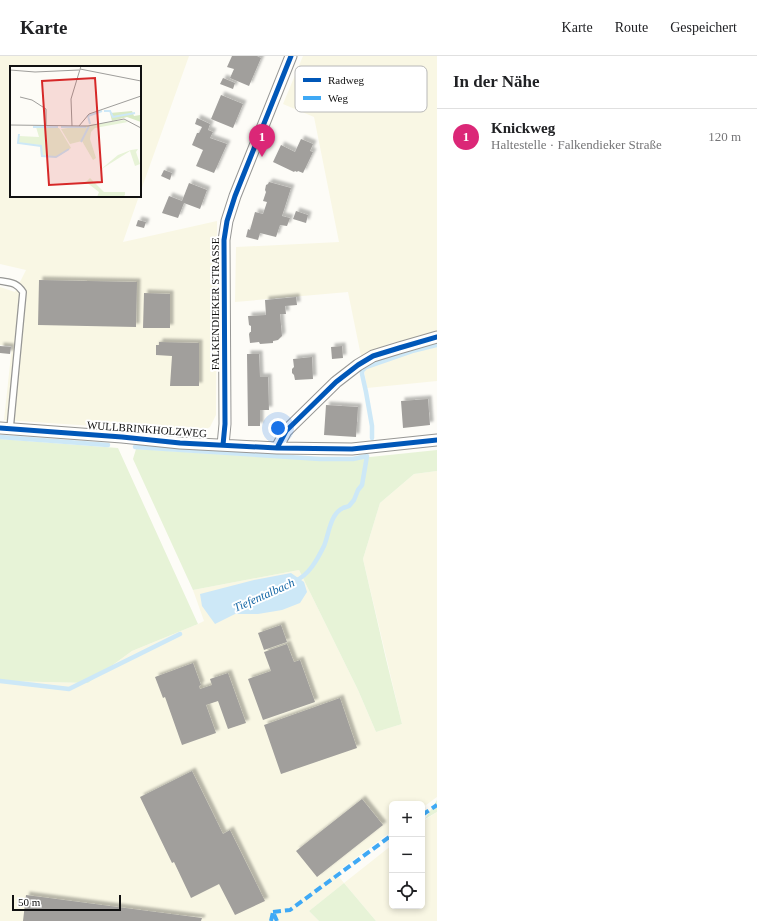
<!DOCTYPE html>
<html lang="de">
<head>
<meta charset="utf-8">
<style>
  :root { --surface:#fff; --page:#f2f2f2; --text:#202124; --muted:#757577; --line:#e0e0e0; --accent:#db2777 }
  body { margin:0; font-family:Georgia,serif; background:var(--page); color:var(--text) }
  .controls { position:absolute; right:12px; bottom:12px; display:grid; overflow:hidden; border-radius:6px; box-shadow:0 2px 6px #0003 }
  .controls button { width:36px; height:36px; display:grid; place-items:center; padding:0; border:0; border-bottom:1px solid var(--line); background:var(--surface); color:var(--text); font:20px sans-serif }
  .scale { position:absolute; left:12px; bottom:10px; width:109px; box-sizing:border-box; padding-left:4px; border:2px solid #111; border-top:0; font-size:11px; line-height:14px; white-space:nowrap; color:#111; -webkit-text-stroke:3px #fff; paint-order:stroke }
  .you { position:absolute; left:278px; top:372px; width:14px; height:14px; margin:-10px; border:3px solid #fff; border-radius:50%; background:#1a73e8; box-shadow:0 0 0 6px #1a73e833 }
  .badge { display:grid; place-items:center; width:26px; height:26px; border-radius:50%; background:var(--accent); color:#fff; font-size:13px; font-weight:700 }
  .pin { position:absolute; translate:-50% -33px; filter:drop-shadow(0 1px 2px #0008) }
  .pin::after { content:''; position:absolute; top:21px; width:14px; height:12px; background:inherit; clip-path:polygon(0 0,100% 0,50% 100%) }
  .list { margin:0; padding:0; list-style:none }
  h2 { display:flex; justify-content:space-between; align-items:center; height:52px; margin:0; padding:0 16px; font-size:17px }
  h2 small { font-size:13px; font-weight:400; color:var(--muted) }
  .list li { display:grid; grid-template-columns:26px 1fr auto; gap:12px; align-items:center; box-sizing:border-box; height:56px; padding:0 16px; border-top:1px solid var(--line) }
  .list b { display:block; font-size:15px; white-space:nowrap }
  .list p { margin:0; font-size:13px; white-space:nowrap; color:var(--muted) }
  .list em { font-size:13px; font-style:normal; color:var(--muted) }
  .icon { flex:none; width:22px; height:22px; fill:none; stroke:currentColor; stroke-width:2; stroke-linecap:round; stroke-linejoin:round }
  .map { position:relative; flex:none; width:437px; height:865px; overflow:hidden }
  header { display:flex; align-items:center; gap:24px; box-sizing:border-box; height:56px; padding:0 20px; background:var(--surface); border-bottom:1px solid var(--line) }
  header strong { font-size:19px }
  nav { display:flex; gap:22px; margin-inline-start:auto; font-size:14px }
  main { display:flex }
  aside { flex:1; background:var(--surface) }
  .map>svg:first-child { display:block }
</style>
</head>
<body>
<header>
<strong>Karte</strong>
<nav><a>Karte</a><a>Route</a><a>Gespeichert</a></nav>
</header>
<main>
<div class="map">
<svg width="437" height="865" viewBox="0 0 437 865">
  <defs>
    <filter id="shadow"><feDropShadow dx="3.5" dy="-3.5" stdDeviation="1" flood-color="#0004"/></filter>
  </defs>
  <rect width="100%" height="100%" fill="#fdfcf7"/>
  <!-- farmland -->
  <path fill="#f9f7e4" d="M0,0H189L140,137V11H11V140H139L123,186L217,165L216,359L210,371L198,377L4,364L12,290L0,289V231L15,236L26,214L0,208Z
    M303,0H437V277L391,287L361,300L348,236L235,246L236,191L339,186L314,61L283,48Z
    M437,291V325L367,332L364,314L388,302Z
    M437,415V741L422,752V748H392V775L336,817L344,827L392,789V850H422V766L437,756V865H376L344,827L309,855L319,865H0V625L88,627L132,595L198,568L204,565L193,534L299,514L358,634L376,676L402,668L363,503L380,447L414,418Z"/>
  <!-- green -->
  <path fill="#e7f3d7" d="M0,383L118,392L198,568L132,595L88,627L0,625Z
    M136,393L314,404L370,401L437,394V415L414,418L380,447L363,503L386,603L402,668L376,676L358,634L299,514L193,534L133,403Z
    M437,744V756L425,763Z
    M344,827L376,865H319L309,855Z"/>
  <!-- water -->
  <path fill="#cde8f7" d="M291,517L304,526L307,536L300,547L282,554L258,558H235L215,568L202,550L200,538L254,524Z"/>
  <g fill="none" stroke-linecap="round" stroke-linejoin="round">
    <!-- stream -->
    <path stroke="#cde8f7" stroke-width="4.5" d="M0,381L108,389
      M372,382V370L366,336L362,318V315L366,311L412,295L437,289
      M135,391L320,403H353L367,400L362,429L358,434L354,444L349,450C347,451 345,451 343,452C330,458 329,478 324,490C317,504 309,519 295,525
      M0,625L69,633L180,578"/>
  </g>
  <!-- building -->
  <path fill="#a19f9c" filter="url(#shadow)" d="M232,0H257L261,2L249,30L230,22L234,13L227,11Z
    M223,22L235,27L233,33L220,28Z
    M221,39L243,48L233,72L211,63Z
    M197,62L210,68L208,74L213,76L210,82L227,88L214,117L196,110L203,94L192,89L197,77H199L202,71L195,68Z
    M301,83L313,88L310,95L313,96L303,117L298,115L297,116L295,115L294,116L273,106L281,89L295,96Z
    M164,114L172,117L170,124L161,120Z
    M269,126L291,132L282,160L290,162L287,170L280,169L276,181L260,177L258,184L246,181L248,173L250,174L255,156L263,158L267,146L263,145L266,136L265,134L266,129L268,128Z
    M189,127L207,134L200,153L184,147L178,162L162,157L169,140L182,145Z
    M296,155L308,159L306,167L293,163Z
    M138,164L146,166L144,172L136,170Z
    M39,224L137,226L136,271L38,269Z
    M144,237L170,238V272H143Z
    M296,241L297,249L285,250L286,258H280L282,280L278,284L273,285V287L260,288L259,286L250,287L249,278L250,276H251V270L249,269L248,260L266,259L265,244Z
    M159,286L199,287V330H170L172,300L156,299V289H159Z
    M0,290L11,291L10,298L0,297Z
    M342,290L343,302L332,303L331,291Z
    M247,298H259L260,321H268L269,354H260V370H248Z
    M312,301L313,323L295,324L294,319L292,317V313L294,311L293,303Z
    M428,343L430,369L403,372L401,345Z
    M326,349L358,351L356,381L324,379Z
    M281,569L287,586L264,594L258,577Z
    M287,588L294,606L300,604L315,646L263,664L248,623L271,615L264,596Z
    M193,607L201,629L199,630L200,633L212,629L210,623L228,617L246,667L228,673L218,645L206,649L216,677L182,689L165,641L163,642L155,621Z
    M340,642L357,692L281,718L264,669Z
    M192,715L223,778L230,774L265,845L235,859L219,828L191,842L174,806L172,807L140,741Z
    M362,743L383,769L317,821L296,795Z
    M26,839L202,862L201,865H23Z"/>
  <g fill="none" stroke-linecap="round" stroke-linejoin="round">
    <defs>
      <path id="lane" d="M0,225C11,227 16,226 23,236L10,373"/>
      <path id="street" d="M0,372L122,381L180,387L277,392L352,393L437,384
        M223,389L225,368L224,184L227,165L235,140L291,0
        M277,392L286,375L336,326L358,309L373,300L399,292L437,281"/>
    </defs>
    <!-- lane casing -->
    <use href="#lane" stroke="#979795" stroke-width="8"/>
    <!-- street casing -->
    <use href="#street" stroke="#979795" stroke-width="13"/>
    <!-- lane -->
    <use href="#lane" stroke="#fffffe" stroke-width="5.5"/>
    <!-- street -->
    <use href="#street" stroke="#fffffe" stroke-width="11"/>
    <!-- quiet -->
    <path stroke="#3fa9f5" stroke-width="4" stroke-dasharray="8 4" stroke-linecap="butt" d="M422,759L437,749
      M273,856L290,854L392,779
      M271,865L273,856L277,865"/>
    <defs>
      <path id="cycleway" d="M0,372L122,381L180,387L277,392L352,393L437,384
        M223,389L225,368L224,184L227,165L235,140L291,0
        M277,392L286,375L336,326L358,309L373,300L399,292L437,281"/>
    </defs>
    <!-- cycleway casing -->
    <use href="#cycleway" stroke="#fff" stroke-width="8"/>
    <!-- cycleway -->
    <use href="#cycleway" stroke="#0057b8" stroke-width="5"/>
  </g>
  <g text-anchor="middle" stroke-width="4" stroke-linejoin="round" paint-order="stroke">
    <!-- street labels -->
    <g font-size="11" fill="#111" stroke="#fff">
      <text transform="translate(215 248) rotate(-90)" y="4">FALKENDIEKER STRASSE</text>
      <text transform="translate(147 373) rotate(4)" y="4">WULLBRINKHOLZWEG</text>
    </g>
    <!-- water labels -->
    <g font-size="12" font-style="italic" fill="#1768a6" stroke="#fff">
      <text transform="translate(264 539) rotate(-24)" y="4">Tiefentalbach</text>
    </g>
  </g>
  <!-- overview -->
  <g transform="translate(10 10)">
    <rect width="131" height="131" fill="#fdfcf7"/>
    <path d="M114,54L118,56L85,62L81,66L80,73L86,92L83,94L72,75L60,78L51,63ZM26,61L49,62L61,82L48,90L31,91L30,79L9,77V70L29,71ZM128,83L126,86L130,98L125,100L120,85L90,104L108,89L121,84ZM80,112L94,126H115V129L113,131H87L89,126L76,116Z" fill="#e7f3d7"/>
    <path d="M122,45L124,50L130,49L131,56L117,51L102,55L100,47Z" fill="#d8eac5"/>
    <path fill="none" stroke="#cde8f7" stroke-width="2" d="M94,45H100L103,51L125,47M80,58L78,50L92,45M23,61H48M51,61H76M9,68L8,77L31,80L32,90L46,91L59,83M71,76L79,60"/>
    <path fill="none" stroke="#9f9e9b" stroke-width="1" d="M70,3L131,15M0,4L25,6L69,4M10,31L22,34L36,43V60M0,59L78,60L114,53L131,62M62,60L61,33L71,0M69,60L79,48L131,30"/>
    <path fill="#d62828" fill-opacity="0.15" stroke="#d62828" stroke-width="2" d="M85,12L92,116L39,119L32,15Z"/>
    <rect width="131" height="131" fill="none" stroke="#111" stroke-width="2"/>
  </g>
  <!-- legend -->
  <rect x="295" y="10" width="132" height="46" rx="6" fill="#fff" stroke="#b8b8b8" stroke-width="1"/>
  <rect x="303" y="22" width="18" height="4" fill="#0057b8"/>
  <rect x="303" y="40" width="18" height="4" fill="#3fa9f5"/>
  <g font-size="11" fill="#111">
    <text x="328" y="28">Radweg</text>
    <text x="328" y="46">Weg</text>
  </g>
</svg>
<div class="controls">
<button>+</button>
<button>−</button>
<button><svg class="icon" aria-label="locate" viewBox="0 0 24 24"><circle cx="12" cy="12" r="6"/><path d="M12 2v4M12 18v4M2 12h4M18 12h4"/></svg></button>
</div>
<div class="scale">50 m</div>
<div class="you"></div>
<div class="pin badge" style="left:262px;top:101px">1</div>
</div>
<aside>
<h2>In der Nähe<small></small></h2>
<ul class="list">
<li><span class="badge">1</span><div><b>Knickweg</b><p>Haltestelle · Falkendieker Straße</p></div><em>120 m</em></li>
</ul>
</aside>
</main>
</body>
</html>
